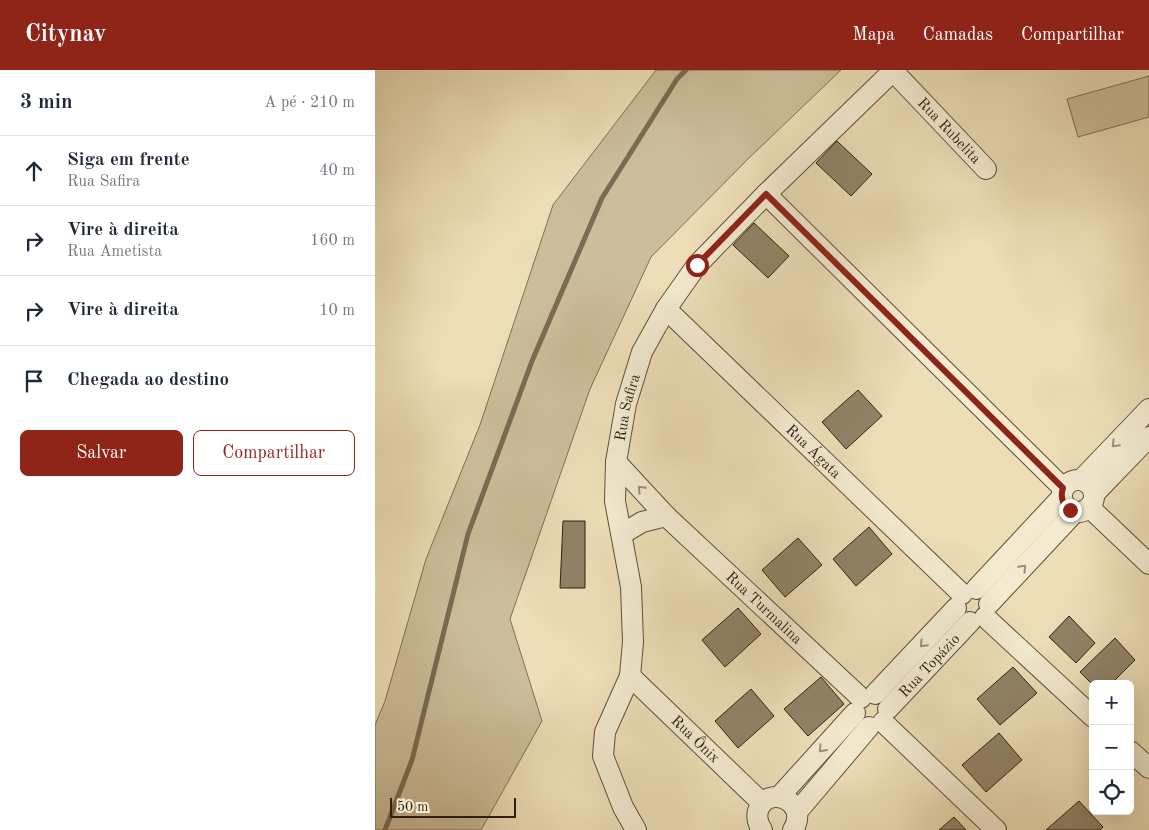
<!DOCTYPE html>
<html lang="pt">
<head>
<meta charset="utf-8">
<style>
  :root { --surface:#fff; --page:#f2f2f3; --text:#1f2937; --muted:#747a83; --line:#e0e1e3; --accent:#8f2418 }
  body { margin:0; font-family:"Old Standard TT",serif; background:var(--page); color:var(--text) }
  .controls { position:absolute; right:15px; bottom:15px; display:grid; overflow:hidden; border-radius:8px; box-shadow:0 5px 20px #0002 }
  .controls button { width:45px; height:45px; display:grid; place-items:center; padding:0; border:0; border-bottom:1px solid var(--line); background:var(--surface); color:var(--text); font:25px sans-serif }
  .scale { position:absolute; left:15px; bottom:12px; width:126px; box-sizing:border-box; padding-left:5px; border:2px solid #2e2110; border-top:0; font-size:14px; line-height:18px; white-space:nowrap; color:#2e2110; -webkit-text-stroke:4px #f3ead0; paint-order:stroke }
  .stop { position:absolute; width:15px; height:15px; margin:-11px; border:4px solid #8f2418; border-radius:50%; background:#fff }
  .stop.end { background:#8f2418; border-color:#fff; box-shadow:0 1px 5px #0008 }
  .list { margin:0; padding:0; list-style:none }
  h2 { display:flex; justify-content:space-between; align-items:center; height:65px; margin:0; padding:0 20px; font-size:21px }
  h2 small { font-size:16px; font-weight:400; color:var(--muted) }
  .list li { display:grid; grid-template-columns:32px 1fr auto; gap:15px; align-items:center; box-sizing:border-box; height:70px; padding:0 20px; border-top:1px solid var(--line) }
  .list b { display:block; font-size:19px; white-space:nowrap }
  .list p { margin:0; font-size:16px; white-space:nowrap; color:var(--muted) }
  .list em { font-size:16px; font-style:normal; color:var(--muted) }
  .actions { display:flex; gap:10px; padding:15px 20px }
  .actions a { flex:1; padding:11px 0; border:1px solid var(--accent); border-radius:8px; text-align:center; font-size:18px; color:var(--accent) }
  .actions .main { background:var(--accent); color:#fff }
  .icon { flex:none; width:28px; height:28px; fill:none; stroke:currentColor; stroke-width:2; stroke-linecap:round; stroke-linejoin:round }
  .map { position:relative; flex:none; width:774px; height:760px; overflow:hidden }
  header { display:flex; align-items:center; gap:30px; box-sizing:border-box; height:70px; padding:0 25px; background:var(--accent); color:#fff }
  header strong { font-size:24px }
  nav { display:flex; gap:28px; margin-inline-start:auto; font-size:18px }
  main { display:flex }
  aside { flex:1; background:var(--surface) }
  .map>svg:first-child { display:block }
</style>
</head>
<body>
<header>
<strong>Citynav</strong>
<nav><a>Mapa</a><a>Camadas</a><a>Compartilhar</a></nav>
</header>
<main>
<aside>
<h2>3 min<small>A pé · 210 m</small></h2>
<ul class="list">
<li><svg class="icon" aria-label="ahead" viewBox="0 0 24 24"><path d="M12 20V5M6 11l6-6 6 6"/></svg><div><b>Siga em frente</b><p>Rua Safira</p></div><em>40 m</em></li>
<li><svg class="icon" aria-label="right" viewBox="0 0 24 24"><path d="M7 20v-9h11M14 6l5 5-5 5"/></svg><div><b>Vire à direita</b><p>Rua Ametista</p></div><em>160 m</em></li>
<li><svg class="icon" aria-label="right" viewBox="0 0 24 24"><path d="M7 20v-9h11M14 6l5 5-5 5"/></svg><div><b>Vire à direita</b></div><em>10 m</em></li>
<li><svg class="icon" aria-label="arrive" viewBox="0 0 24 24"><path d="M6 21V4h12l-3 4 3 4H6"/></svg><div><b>Chegada ao destino</b></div></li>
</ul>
<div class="actions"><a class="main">Salvar</a><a>Compartilhar</a></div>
</aside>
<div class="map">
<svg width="774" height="760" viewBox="0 0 774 760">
  <rect width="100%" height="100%" fill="#eddeb7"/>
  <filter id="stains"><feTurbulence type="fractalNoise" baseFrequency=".004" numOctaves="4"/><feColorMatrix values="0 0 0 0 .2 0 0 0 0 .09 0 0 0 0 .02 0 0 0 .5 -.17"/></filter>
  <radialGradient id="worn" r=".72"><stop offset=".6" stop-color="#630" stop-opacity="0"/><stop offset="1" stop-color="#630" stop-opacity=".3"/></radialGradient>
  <!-- green -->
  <path fill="#cdbe9b" stroke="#7e7056" d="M281,0H466L374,88L276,187L215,319L135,549L167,651L106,760H0V655L10,631L51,489L105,355L178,135Z
    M774,6V47L703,67L692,29Z"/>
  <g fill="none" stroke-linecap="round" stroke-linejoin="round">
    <!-- stream -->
    <path stroke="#7a6c52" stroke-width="5" d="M10,760L37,690L93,464L157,291L227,128L302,9L311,0"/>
  </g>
  <!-- building -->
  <path fill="#918367" stroke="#2e2110" d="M462,71L497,104L476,126L441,93Z
    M379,153L414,186L393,208L358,175Z
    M483,320L507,346L471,379L447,352Z
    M188,451H210V518H185Z
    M494,457L517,484L481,516L458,489Z
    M423,468L447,495L410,527L387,500Z
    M363,538L386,564L350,597L327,570Z
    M694,546L720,573L701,593L674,567Z
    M740,568L760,590L736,614L718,615L705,602Z
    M638,597L662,623L625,655L602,629Z
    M446,607L469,634L433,666L409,639Z
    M376,619L399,646L363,678L340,651Z
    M624,663L647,690L611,722L587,695Z
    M704,731L728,757L725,760H671Z
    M579,747L591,760H564Z"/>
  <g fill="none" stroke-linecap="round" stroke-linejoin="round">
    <defs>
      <g id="street">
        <path id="s1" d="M518,1L611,99"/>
        <path d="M391,124L688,418"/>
        <path id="s2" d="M291,239L587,524"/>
        <path id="s3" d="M241,392L291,446L486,628"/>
        <path d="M707,409L774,339"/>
        <circle cx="703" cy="426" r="16"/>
        <path d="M719,424L774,367"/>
        <path d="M714,437L774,494"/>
        <path d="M247,464L267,452L291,446"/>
        <path d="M601,519L686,428"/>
        <path d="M614,534L700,442"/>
        <path d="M610,547L718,647"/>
        <path id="s4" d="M255,606L387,733"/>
        <path d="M500,624L581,538"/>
        <path id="s5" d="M513,639L595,552"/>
        <path d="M508,652L621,760"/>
        <path d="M755,681L774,698"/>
        <path d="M404,727L480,643"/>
        <path d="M422,742L494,657"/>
        <path id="s6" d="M261,760L248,737L228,686L230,662L255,606L258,572L256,517L240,431L241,392L251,334L267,282L291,239L322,195L391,124L519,0"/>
        <path d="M387,760C383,754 381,748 383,741C391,713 436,731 418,760"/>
      </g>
    </defs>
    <!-- street casing -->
    <use href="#street" stroke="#5e503a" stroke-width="22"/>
    <!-- street -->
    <use href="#street" stroke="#f3ead0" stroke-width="20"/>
  </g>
  <!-- one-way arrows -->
  <defs><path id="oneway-chevron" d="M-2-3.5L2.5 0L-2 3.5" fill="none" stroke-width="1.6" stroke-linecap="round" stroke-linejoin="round" transform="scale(1.25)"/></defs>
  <g stroke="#9a907a">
    <use href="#oneway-chevron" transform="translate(740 374) rotate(134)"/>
    <use href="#oneway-chevron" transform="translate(266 419) rotate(-133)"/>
    <use href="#oneway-chevron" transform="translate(648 498) rotate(-47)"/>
    <use href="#oneway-chevron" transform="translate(548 574) rotate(134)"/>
    <use href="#oneway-chevron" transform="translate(447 679) rotate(132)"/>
  </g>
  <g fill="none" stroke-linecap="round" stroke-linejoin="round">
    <!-- route -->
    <path stroke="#8f2418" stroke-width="6" d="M322,195L391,124L688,418C685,427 687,434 695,440"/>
  </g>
  <g text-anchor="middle" stroke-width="4" stroke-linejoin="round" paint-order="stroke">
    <!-- street labels -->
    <g font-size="15" fill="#2e2110" stroke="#f3ead0">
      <text dy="5" stroke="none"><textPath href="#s1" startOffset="82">Rua Rubelita</textPath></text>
      <text dy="5" stroke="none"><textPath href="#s6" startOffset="438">Rua Safira</textPath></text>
      <text dy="5" stroke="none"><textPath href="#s2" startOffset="205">Rua Ágata</textPath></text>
      <text dy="5" stroke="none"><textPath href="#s3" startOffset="208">Rua Turmalina</textPath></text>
      <text dy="5" stroke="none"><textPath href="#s5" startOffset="60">Rua Topázio</textPath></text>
      <text dy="5" stroke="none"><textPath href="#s4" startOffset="91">Rua Ônix</textPath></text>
    </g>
  </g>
  <rect width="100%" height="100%" filter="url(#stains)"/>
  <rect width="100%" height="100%" fill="url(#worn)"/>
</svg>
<div class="controls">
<button>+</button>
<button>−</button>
<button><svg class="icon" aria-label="locate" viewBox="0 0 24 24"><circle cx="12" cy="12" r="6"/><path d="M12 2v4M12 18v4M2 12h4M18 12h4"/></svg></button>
</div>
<div class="scale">50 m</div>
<div class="stop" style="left:322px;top:195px"></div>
<div class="stop end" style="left:695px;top:440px"></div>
</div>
</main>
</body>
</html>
